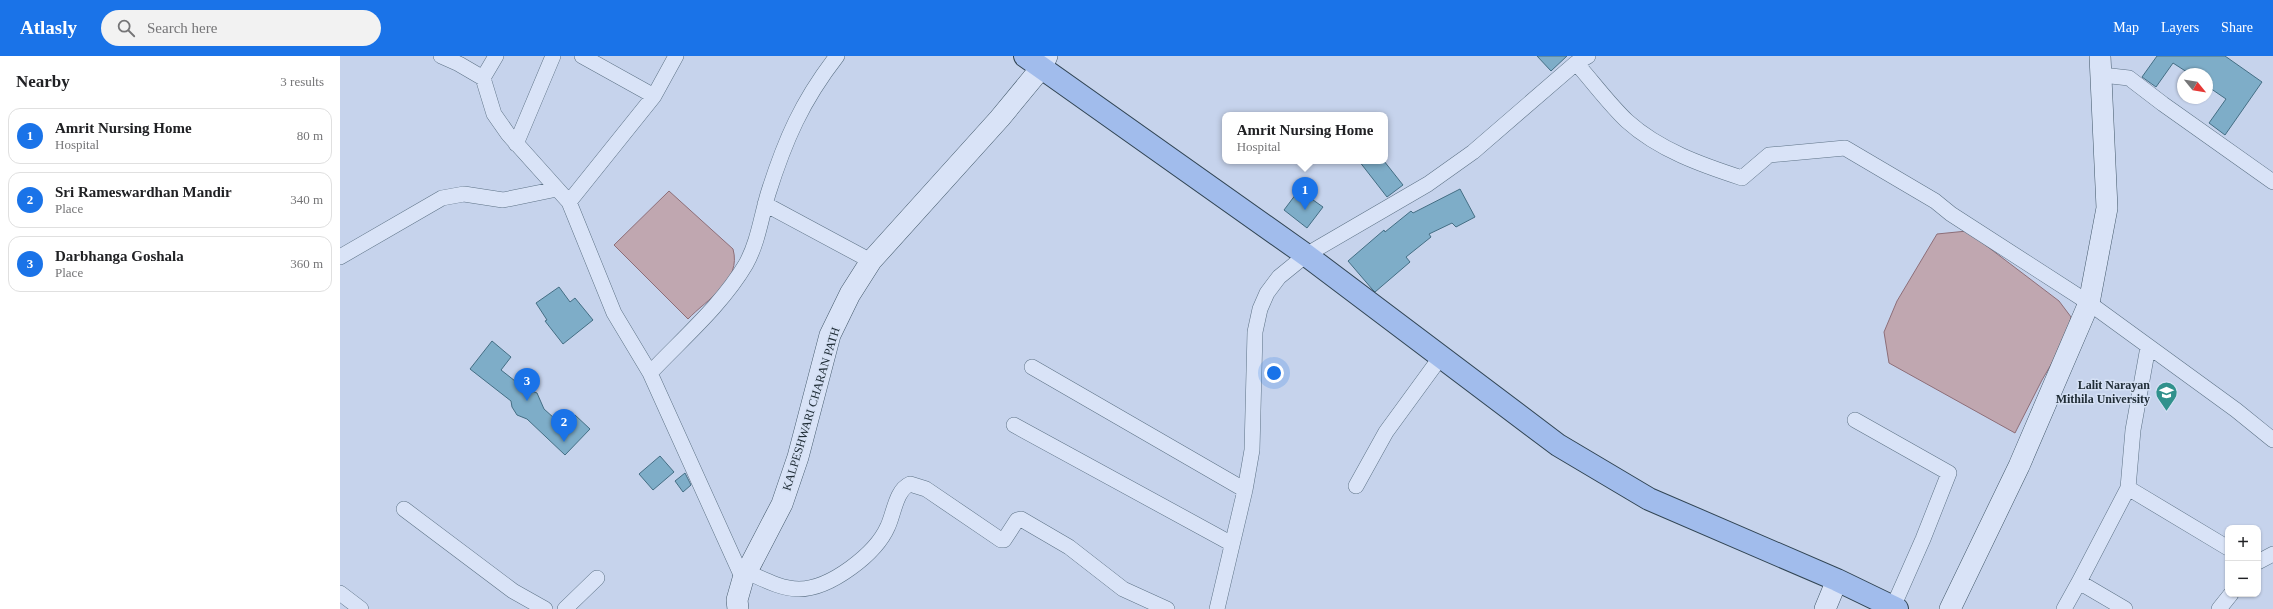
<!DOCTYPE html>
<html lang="en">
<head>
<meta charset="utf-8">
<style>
  :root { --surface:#fff; --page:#f2f2f2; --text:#202124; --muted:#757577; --line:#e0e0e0; --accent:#1a73e8 }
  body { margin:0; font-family:"Times New Roman",serif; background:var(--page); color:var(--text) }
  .controls { position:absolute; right:12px; bottom:12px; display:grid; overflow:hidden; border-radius:8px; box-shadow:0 1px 3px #0004 }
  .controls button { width:36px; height:36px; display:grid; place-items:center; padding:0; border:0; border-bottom:1px solid var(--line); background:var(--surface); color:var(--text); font:20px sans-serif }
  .compass { position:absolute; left:1837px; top:12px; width:36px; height:36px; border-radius:50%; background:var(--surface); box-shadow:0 1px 3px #0004; rotate:120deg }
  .you { position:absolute; left:934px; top:317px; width:14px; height:14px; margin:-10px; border:3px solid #fff; border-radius:50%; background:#1a73e8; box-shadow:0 0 0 6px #1a73e833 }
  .badge { display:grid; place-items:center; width:26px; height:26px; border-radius:50%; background:var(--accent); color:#fff; font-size:13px; font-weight:700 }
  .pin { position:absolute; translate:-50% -33px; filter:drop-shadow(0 1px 2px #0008) }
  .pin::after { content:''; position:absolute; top:21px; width:14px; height:12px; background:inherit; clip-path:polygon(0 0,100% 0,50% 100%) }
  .popup { position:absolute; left:882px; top:56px; width:166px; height:52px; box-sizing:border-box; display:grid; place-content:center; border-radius:8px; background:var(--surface); filter:drop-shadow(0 1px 3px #0005); font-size:13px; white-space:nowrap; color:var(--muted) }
  .popup b { font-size:15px; color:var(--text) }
  .popup::after { content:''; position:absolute; left:50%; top:100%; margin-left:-8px; border:8px solid transparent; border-top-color:var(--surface) }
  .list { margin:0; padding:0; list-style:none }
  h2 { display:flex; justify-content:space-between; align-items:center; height:52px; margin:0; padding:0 16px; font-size:17px }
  h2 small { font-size:13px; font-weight:400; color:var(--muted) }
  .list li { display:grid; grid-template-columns:26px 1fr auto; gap:12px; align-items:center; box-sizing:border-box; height:56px; margin:0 8px 8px; padding:0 8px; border:1px solid var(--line); border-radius:12px }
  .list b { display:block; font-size:15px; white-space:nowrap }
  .list p { margin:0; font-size:13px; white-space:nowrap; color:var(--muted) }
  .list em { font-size:13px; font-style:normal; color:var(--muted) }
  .icon { flex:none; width:22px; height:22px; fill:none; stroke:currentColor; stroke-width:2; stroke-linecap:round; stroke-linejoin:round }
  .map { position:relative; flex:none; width:1933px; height:553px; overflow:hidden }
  header { display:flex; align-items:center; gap:24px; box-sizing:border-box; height:56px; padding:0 20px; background:var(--accent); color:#fff }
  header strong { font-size:19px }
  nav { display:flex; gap:22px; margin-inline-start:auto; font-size:14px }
  .search { width:280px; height:36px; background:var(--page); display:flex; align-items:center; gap:10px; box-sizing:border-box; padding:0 14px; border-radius:22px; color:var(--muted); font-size:15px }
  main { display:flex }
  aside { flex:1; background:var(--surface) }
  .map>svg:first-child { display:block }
</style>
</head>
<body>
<header>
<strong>Atlasly</strong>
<div class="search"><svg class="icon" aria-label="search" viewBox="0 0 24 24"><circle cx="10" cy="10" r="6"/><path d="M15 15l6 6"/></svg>Search here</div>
<nav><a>Map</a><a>Layers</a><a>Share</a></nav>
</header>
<main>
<aside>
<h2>Nearby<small>3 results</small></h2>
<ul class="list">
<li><span class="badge">1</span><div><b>Amrit Nursing Home</b><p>Hospital</p></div><em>80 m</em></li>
<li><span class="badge">2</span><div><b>Sri Rameswardhan Mandir</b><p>Place</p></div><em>340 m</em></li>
<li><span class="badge">3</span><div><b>Darbhanga Goshala</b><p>Place</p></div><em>360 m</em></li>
</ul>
</aside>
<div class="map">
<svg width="1933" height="553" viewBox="0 0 1933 553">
  <rect width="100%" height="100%" fill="#c6d3ec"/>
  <!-- water -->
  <path fill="#c0a7b0" stroke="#8d6e78" d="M329,135L393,193C402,225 367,243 348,263L274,189Z
    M1627,175L1719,245L1731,261L1726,283L1702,324L1675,377L1549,307L1544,276L1557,245L1597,178Z"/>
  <!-- building -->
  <path fill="#7eadc8" stroke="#446e84" d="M1197,0H1227L1211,15Z
    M1817,0H1885L1922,26L1885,79L1869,67L1886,43L1867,30V18H1850L1833,7L1816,31L1802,21Z
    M1019,105H1044L1063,129L1047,141Z
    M1120,133L1135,161L1116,171L1112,167L1089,178L1091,181L1066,201L1070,206L1035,236L1032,233L1008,205L1044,174L1045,176L1071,155L1073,157Z
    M959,134L983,151L967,172L944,154Z
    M219,231L230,246L235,242L253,264L223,288L205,265L207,264L196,247Z
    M152,285L171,301L161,314L184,332L197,337L204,353L224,371L235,359L250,373L225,399L187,363L177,359L172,351L171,345L130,313Z
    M320,400L334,416L313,434L299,418Z
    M345,417L351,429L343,436L335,425Z"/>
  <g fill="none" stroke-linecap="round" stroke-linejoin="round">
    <defs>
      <path id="street" d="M101,0L119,8L143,22L154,58L168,78L229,146L274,257L310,317L403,523
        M242,0L314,40
        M1236,7C1253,26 1269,48 1287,65C1319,94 1362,109 1402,122L1429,99L1505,92L1595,145L1611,158L1749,247L1896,354L1933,384
        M1762,19L1789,22L1823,48L1933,126
        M143,22L156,0
        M176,88L213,0
        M229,146L314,40L336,0
        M425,148L531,205
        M0,201L102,142L124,138L163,144L217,133
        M692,311L905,434
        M310,317C342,283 382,249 406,208C418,186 421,162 428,138C445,84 462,45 497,0
        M1515,364L1609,417L1583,483L1553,551
        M674,369L892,488
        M1016,430L1046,376L1100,302
        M1788,432L1888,492
        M64,453L173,535L205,553
        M1918,506L1933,498
        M407,516C423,523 441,533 459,533C490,533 536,498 548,470C554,457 556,434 570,428L586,433L661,484H664L677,464L681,463L729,491L783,533L827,553
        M0,537L21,553
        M225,553L257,522
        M877,553L905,434L912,394L915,276L920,253L927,237L939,221L966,199L1088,128L1133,96L1236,7L1248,0
        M1724,553L1739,526
        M1785,553L1739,526L1788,432L1793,374L1808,291
        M1879,553L1891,538"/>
      <path id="secondary" d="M398,553L397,544L403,523L442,448L458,401L490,279L510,238L531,205L660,62L702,11L707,0
        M1485,553L1497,524
        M1610,553L1679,410L1749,247L1767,152L1760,0"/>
      <path id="primary" d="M685,0L966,199L1218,389L1309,443L1497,524L1557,553"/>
    </defs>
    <!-- street casing -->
    <use href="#street" stroke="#5d7286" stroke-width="16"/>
    <!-- secondary casing -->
    <use href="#secondary" stroke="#405668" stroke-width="22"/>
    <!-- primary casing -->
    <use href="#primary" stroke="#314554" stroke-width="24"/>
    <!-- street -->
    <use href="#street" stroke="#d9e3f7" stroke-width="15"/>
    <!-- secondary -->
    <use href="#secondary" stroke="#d9e3f7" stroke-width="21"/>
    <!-- primary -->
    <use href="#primary" stroke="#a1bcec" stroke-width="22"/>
  </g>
  <!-- icons -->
  <defs>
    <symbol id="university-pin" viewBox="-11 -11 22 30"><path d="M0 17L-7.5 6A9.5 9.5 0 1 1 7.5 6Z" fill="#30918c" stroke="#d5e0f4"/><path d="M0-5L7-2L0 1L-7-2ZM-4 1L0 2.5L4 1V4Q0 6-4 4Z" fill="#fff"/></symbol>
  </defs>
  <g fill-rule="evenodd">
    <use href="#university-pin" x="1814" y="324" width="25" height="34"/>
  </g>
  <g text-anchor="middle" stroke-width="3" stroke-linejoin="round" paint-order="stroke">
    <!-- poi labels -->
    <g font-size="12" font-weight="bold" fill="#202d37" stroke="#d5e0f4" text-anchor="end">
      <text x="1810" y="333">Lalit Narayan<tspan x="1810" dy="14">Mithila University</tspan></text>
    </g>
    <!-- street labels -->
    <g font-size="12" fill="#202d37" stroke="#d5e0f4">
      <text transform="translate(471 353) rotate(-73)" y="4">KALPESHWARI CHARAN PATH</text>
    </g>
  </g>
</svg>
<div class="controls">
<button>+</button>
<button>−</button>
</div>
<svg class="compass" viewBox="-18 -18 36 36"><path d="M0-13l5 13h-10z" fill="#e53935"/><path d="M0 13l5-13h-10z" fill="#757577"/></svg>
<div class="you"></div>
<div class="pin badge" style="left:965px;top:154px">1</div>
<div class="popup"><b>Amrit Nursing Home</b>Hospital</div>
<div class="pin badge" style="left:224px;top:386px">2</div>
<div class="pin badge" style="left:187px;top:345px">3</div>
</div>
</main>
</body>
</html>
